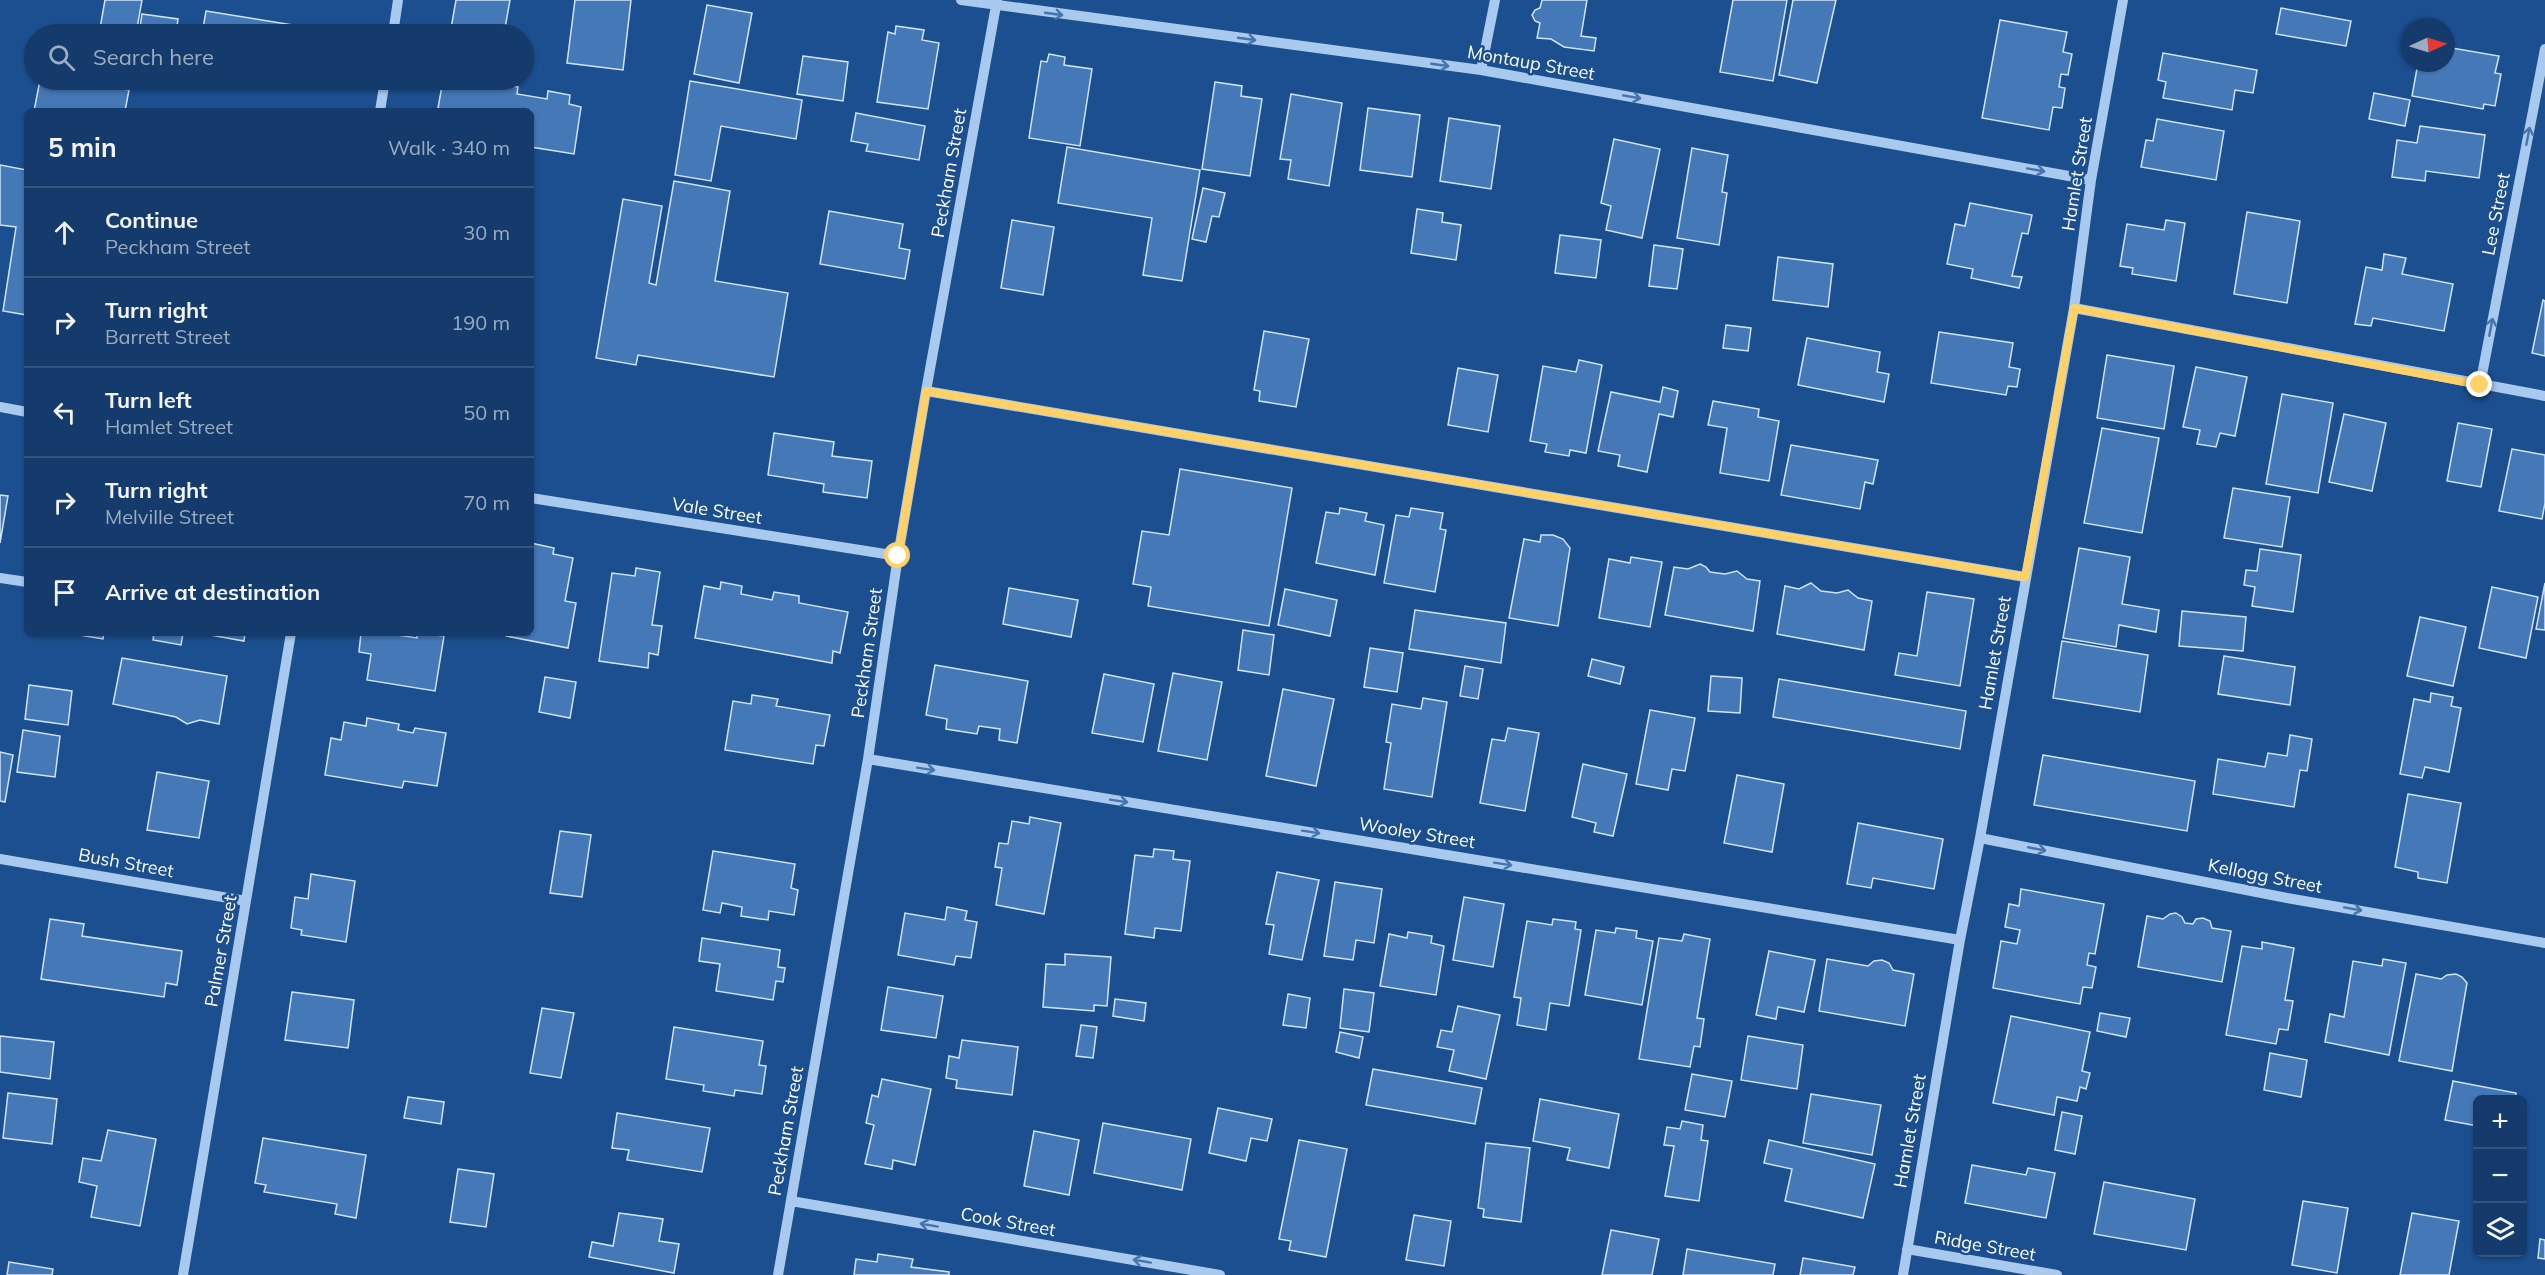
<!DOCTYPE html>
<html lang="en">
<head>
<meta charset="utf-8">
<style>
  :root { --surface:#143b6b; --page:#214673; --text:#f1f3f6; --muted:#9dadc1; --line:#33557e }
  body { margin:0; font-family:Mulish,sans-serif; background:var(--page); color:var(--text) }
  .controls { position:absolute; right:18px; bottom:18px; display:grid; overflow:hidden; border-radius:9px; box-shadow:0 2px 4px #0004 }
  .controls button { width:54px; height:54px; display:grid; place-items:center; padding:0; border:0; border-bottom:2px solid var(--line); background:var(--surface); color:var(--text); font:30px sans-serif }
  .compass { position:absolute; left:2401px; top:18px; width:54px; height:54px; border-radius:50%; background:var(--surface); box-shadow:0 2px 4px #0004; rotate:86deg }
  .stop { position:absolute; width:18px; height:18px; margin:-14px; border:4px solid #ffd166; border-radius:50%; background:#fff }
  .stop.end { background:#ffd166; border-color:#fff; box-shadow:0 2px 6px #0008 }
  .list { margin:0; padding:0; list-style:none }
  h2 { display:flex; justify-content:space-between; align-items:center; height:78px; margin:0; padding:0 24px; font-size:26px }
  h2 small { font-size:20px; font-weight:400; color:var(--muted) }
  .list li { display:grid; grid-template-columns:39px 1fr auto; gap:18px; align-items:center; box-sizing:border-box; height:90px; padding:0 24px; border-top:2px solid var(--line) }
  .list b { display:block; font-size:22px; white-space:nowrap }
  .list p { margin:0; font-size:20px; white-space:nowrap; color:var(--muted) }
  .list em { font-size:20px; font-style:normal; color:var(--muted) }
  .icon { flex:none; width:33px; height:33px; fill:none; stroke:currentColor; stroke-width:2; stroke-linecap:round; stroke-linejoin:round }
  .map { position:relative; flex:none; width:2545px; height:1275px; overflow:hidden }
  .search { position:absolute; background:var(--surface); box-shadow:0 2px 4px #0004; left:24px; top:24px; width:510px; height:66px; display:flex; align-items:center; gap:15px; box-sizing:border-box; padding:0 21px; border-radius:33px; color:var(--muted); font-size:22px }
  .panel { position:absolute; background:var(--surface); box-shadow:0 2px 4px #0004; left:24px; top:108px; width:510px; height:528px; border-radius:9px }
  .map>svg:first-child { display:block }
</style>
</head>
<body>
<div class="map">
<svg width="2545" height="1275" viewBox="0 0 2545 1275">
  <rect width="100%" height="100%" fill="#1b4f8f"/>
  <!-- building -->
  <path fill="#4478b7" stroke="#cfe3fa" stroke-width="1.5" d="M105,0H142L136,34H99Z
    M456,0H510L504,34H450Z
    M575,0H631L623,70L567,63Z
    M1542,0H1587L1581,36L1596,38L1594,51L1564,47L1551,39L1537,38L1540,23L1535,21L1532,15L1535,10L1540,8Z
    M1733,0H1787L1773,81L1720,72Z
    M1793,0H1836L1817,83L1779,75Z
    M707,5L752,13L739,83L694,74Z
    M2281,8L2351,21L2346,46L2276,34Z
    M206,11L336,32V34H202Z
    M142,14L178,19L176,34H139Z
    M2000,20L2067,32L2063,52L2072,54L2068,75L2061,74L2059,87L2065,88L2062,108L2053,107L2049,130L1982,118Z
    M896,26L924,30L922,40L939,43L928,109L877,102L888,32L895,34Z
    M2446,47L2499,56L2495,73L2501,74L2495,106L2484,104L2483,109L2412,96L2418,63H2446Z
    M2163,53L2257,70L2253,93L2235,90L2232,110L2163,98L2166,82L2158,80Z
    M1049,54L1065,57L1064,65L1092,69L1080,146L1029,138L1041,61L1047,62Z
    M803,56L848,62L843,101L797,94Z
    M40,80H69L129,90L125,111H34Z
    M133,80H170L169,85Z
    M294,80H338L337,83L317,80V87L294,83Z
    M443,80L495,89L496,84L518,87L517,94L547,99L548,91L570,95L569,104L581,107L574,154L531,147V111H447L438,108Z
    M690,81L802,100L796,139L721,126L711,181L675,175Z
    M1215,82L1242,86L1241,96L1262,99L1250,176L1202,169Z
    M2374,93L2410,100L2405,126L2369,119Z
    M1291,94L1342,103L1329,186L1288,179L1291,160L1280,159Z
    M1368,108L1420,115L1412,177L1360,170Z
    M856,113L925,126L919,160L866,151L868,144L851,141Z
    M1449,118L1500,126L1491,189L1440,181Z
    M2157,119L2224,131L2216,180L2141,167L2146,140L2153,141Z
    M2420,126L2485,135L2479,178L2426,171L2425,181L2392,177L2397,140L2417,143Z
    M1614,139L1660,149L1642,238L1606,230L1611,206L1601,203Z
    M1067,147L1200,170L1182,281L1143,275L1152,218L1058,203Z
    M1692,148L1728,155L1722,192L1727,193L1719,245L1677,238Z
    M0,165L27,170V315L3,311L16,227L0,225Z
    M674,181L730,191L715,281L788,293L774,377L638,355L636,365L596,358L623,199L662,206L649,283L656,285Z
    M1203,188L1225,193L1219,217L1212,216L1206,242L1192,239Z
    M1970,203L2032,215L2028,234L2022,233L2012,276L2022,277L2019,288L1971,278L1973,269L1947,264L1955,224L1965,226Z
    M1417,209L1443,213L1442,222L1461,225L1456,260L1411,253Z
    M829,211L903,224L899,248L910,250L905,279L820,264Z
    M2247,212L2300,221L2287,303L2234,294Z
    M1012,220L1054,227L1043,295L1001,288Z
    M2166,220L2185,223L2176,281L2132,274L2133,268L2120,266L2127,224L2164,230Z
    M1560,235L1601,240L1596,278L1555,273Z
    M1654,245L1683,249L1677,289L1649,286Z
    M2384,254L2406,258L2402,274L2453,284L2444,331L2373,318L2371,326L2355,324L2366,267L2382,270Z
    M1778,257L1833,264L1828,307L1773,300Z
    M2543,300L2545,301V356L2532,353Z
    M1726,325L1751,328L1748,351L1723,348Z
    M1264,331L1309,339L1296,407L1259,401L1260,391L1254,390Z
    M1939,332L2013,343L2009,367L2020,369L2017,387L2008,386L2006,395L1931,383Z
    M1807,338L1880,352L1877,372L1889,374L1884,402L1798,385Z
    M2107,355L2174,366L2164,429L2097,418Z
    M1579,360L1602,365L1586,453L1570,450L1569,456L1545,452L1547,444L1530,441L1543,366L1576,372Z
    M2196,367L2247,377L2235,436L2220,433L2216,447L2197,444L2200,430L2183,427Z
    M1458,368L1498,375L1488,432L1448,425Z
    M1663,387L1678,391L1673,417L1659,414L1647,472L1618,466L1620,455L1598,451L1611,392L1660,402Z
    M2282,394L2333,403L2318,493L2266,484Z
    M1713,401L1759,409L1758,417L1779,421L1769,481L1720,473L1727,428L1708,425Z
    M2344,414L2386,423L2372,491L2329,482Z
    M2458,423L2492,429L2481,487L2447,481Z
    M2102,428L2159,438L2142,533L2084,523Z
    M774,433L834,442L832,456L872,461L867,498L823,492L824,484L768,475Z
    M1791,445L1878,460L1873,484L1865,482L1860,509L1781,495Z
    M2512,449L2545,455V503L2542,519L2499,511Z
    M1180,469L1292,488L1269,626L1148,606L1151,587L1133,584L1142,531L1169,535Z
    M2233,488L2290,497L2282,547L2224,538Z
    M0,495L8,496L0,543Z
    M1340,508L1367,513L1365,521L1384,525L1375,575L1316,563L1326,512L1339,514Z
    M1411,508L1443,513L1440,529L1446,530L1435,592L1384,583L1396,515L1409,517Z
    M1541,535H1553L1563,539L1570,548L1558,626L1509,618L1524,539L1540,542Z
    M531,543L554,548L553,554L573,558L565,601L576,603L568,648L506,636L507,633H531Z
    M2079,548L2130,557L2122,604L2159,610L2156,632L2119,625L2116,647L2063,638Z
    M2260,549L2301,555L2293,612L2252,606L2255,587L2244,585L2246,570L2257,571Z
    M1631,557L1662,562L1650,627L1599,618L1609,559L1630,563Z
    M1700,564L1706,567L1710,572L1725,574L1737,571L1747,579L1760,581L1753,631L1665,615L1674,567L1688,569Z
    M636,568L660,572L652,625L662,626L658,655L649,653L648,668L599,661L612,573L635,576Z
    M721,582L742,586L741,594L772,600L774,592L799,596V603L848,612L840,653L833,651L832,663L695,638L704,586L720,589Z
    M1811,583L1821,591L1837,593L1848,590L1858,598L1872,601L1864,650L1777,634L1785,586L1799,589Z
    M2545,583V630L2536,629Z
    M2492,587L2538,597L2526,658L2479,648Z
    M1009,588L1078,600L1071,637L1003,624Z
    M1285,589L1337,600L1330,636L1278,625Z
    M1927,592L1974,599L1960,686L1895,675L1899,653L1917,656Z
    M1415,610L1506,623L1501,663L1409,649Z
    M2182,611L2246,617L2243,651L2179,646Z
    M2420,617L2466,627L2453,686L2407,676Z
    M1243,630L1274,635L1269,675L1238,670Z
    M67,633H104L103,639Z
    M154,633H183L181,645L153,640Z
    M199,633H245L244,641Z
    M361,633H383L417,638V633L444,636L435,691L367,680L371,654L359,652Z
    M2062,641L2148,655L2140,712L2053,698Z
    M1370,648L1403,653L1397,692L1364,687Z
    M2224,656L2295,667L2290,705L2218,694Z
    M122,658L227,676L219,724L200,720L187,724L176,717L113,704Z
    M1592,659L1624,667L1620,684L1588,676Z
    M935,665L1028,681L1017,743L999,740L1000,729L979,726L977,734L946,729L947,719L926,715Z
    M1465,666L1483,669L1478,699L1460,696Z
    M1173,673L1222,682L1207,760L1158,751Z
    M1104,674L1154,684L1143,742L1092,733Z
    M1711,676L1742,678L1740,713L1708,711Z
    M545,677L576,682L570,718L539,712Z
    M1779,679L1966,711L1960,749L1773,717Z
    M29,685L72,691L68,725L25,719Z
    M1283,689L1334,699L1316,786L1266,776Z
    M2431,693L2453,697L2451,706L2461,708L2449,772L2425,767L2422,778L2400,774L2414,699L2430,702Z
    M752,695L778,699L776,706L830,715L824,746L816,745L813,764L725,750L733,701L751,704Z
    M1423,698L1447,702L1432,797L1384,789L1391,743L1386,742L1392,704L1421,709Z
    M1650,710L1695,718L1685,771L1672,769L1668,790L1636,784Z
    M367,718L399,724L398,730L413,733L415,728L446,733L437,786L404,781L402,788L325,775L331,738L341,740L344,722L366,726Z
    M1508,728L1539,733L1525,811L1480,803L1492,739L1505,741Z
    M23,730L60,736L55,777L17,772Z
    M2290,735L2312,739L2307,771L2300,770L2294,807L2213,794L2218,759L2265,767L2268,753L2287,756Z
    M0,752L13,755L5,802L0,801Z
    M2043,755L2195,781L2187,831L2034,805Z
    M1583,764L1627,774L1613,836L1594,832L1596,823L1572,817Z
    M157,772L209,781L199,838L147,830Z
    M1737,775L1784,784L1772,852L1724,843Z
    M2408,794L2461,803L2447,883L2418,878V872L2395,867Z
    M1030,817L1061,823L1044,914L996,905L1002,868L995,867L999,843L1008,844L1012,821L1029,824Z
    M1858,823L1943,839L1934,889L1873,878L1871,888L1847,884Z
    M560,831L591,835L582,897L550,893Z
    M1154,849L1174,851L1173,859L1190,861L1181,931L1155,928L1154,938L1125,934L1135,855L1153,857Z
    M713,851L795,864L791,888L798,890L794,915L769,911L768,920L741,916L742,907L722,903L720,913L703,910Z
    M1277,872L1319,880L1302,960L1269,954L1274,925L1266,924Z
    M311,874L355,881L346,942L301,935L302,930L291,928L295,897L308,899Z
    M1335,882L1382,889L1374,943L1356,940L1353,960L1324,956Z
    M2021,889L2104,904L2095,954L2089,953L2087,965L2096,967L2092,988L2083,987L2080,1004L1993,988L2001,941L2017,944L2020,930L2005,927L2009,904L2019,906Z
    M1464,897L1504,904L1493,967L1453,960Z
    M947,907L967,911L965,920L977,922L971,958L956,956L954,965L898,955L905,913L945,920Z
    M2176,913L2182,917L2185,923L2193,924L2196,919L2203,918L2210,921L2212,928L2231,931L2222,982L2138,967L2147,916L2163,919L2170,914Z
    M50,919L84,924L82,936L182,951L177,985L166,983L164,997L41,979Z
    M1553,919L1576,922L1575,929L1581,930L1569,1006L1550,1003L1546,1030L1517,1025L1521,998L1514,997L1527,921L1552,925Z
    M1616,928L1637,931L1636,938L1653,941L1642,1005L1585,995L1596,930L1615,933Z
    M1408,932L1432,936L1431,943L1444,946L1436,995L1380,986L1389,934L1407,938Z
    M1684,934L1710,939L1697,1018L1704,1019L1700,1047L1694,1046L1690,1067L1639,1059L1659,938L1682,941Z
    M702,938L780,950L778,967L785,968L783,982L776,981L773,1000L716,991L720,964L699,961Z
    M2262,942L2294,948L2285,1000L2293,1001L2288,1030L2279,1029L2276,1044L2226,1035L2242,946L2262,949Z
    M1769,951L1815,960L1804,1012L1778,1007L1776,1019L1756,1015Z
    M1065,954L1111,957L1107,1006L1094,1005V1011L1043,1007L1046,964L1065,965Z
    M1827,959L1868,966L1874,961L1882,960L1889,963L1893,970L1914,974L1905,1026L1819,1011Z
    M2383,959L2406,963L2389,1055L2325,1042L2330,1014L2344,1017L2353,961L2382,966Z
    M2416,974L2441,979L2447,975L2456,974L2462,977L2467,983L2452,1071L2399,1061Z
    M888,987L943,996L936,1038L881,1030Z
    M1344,989L1374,993L1369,1032L1340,1028Z
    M292,992L354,1000L348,1048L285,1040Z
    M1288,994L1310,998L1306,1028L1283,1025Z
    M1115,999L1146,1003L1144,1021L1113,1016Z
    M1458,1006L1500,1015L1486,1079L1449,1071L1454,1050L1437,1047L1441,1030L1452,1032Z
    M542,1008L574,1013L561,1078L530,1073Z
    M2100,1013L2130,1018L2126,1037L2097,1031Z
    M2011,1016L2090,1032L2082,1071L2090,1073L2086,1089L2080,1087L2077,1101L2057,1097L2054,1115L1993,1103Z
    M1081,1025L1097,1027L1093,1058L1076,1056Z
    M674,1027L763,1041L759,1065L766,1066L762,1094L735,1090L734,1096L703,1091L704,1085L666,1079Z
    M1340,1032L1363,1037L1359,1058L1336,1052Z
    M0,1036L54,1042L50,1079L0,1072Z
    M1748,1036L1803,1045L1797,1089L1741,1080Z
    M962,1040L1018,1047L1012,1095L956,1088L957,1080L946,1078L949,1056L959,1058Z
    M2270,1053L2307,1060L2301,1097L2264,1090Z
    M1373,1069L1482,1088L1475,1124L1366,1105Z
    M1692,1074L1732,1081L1725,1117L1685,1110Z
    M882,1079L931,1089L915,1165L893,1160L892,1169L865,1164L874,1125L866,1123L872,1095L878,1097Z
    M2453,1081L2516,1093L2515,1100H2478V1126L2445,1120Z
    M8,1093L57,1099L52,1144L3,1138Z
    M1811,1094L1881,1105L1872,1155L1803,1143Z
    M408,1097L444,1102L441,1124L404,1118Z
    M1540,1099L1619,1114L1609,1168L1567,1160L1570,1148L1533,1141Z
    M1218,1108L1272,1119L1267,1141L1251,1138L1246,1161L1209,1153Z
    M2062,1112L2082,1116L2075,1154L2055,1150Z
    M617,1113L710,1128L702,1172L627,1160L629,1150L612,1148Z
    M1682,1121L1703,1125L1701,1140L1708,1141L1699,1201L1665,1196L1674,1146L1664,1145L1667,1127L1680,1129Z
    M1103,1123L1191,1139L1182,1190L1094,1173Z
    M108,1130L156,1139L140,1226L91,1217L97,1186L79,1182L83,1158L101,1161Z
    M1034,1131L1079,1140L1069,1195L1024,1186Z
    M263,1138L366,1155L356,1218L335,1214L337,1204L264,1192L266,1185L255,1183Z
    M1299,1140L1347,1149L1326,1257L1289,1250L1291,1241L1279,1239Z
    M1769,1140L1875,1164L1863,1218L1785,1201L1792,1169L1764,1163Z
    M1486,1143L1530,1148L1521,1222L1483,1217L1484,1209L1478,1208Z
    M1972,1165L2026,1175L2028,1168L2055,1173L2046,1218L1965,1203Z
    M458,1169L494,1174L486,1227L450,1222Z
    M2104,1182L2195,1199L2186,1250L2094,1234Z
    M2303,1201L2348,1208L2337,1273L2292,1265Z
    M619,1213L663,1219L659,1241L679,1244L674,1273L589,1257L592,1242L613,1246Z
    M2412,1213L2459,1221L2449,1275H2400Z
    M1414,1215L1451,1221L1444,1266L1406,1260Z
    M1611,1230L1659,1239L1652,1275H1602Z
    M2540,1239L2545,1240V1259L2538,1258Z
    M1687,1249L1775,1264L1773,1275H1683Z
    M878,1254L913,1259L911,1267L949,1272V1275H854L856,1259L877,1262Z
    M1803,1258L1855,1267L1853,1275H1800Z
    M9,1262L53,1269L52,1275H7Z"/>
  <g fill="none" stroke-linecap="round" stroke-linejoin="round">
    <!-- minor -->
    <path stroke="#a9c9ee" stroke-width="10" d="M961,0L1481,70L2091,180
      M393,34L398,0
      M1481,70L1495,0
      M380,111L385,80
      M2074,308L2545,396
      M2480,385L2545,49
      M926,391L2025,577
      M0,407L27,412
      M531,498L898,556
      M0,578L27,582
      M868,759L1960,940
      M1980,838L2287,898L2545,943
      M0,859L246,901
      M791,1201L1220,1275
      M1907,1249L2057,1275
      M183,1275L291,633
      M778,1275L868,759L898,556L926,391L997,0
      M1903,1275L1960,940L1980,838L2074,308L2091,180L2123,0"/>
  </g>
  <!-- one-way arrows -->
  <defs><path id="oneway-shaft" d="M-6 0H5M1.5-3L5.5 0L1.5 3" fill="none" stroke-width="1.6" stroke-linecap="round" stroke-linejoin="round" transform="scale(1.5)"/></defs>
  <g stroke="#4674ac">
    <use href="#oneway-shaft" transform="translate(1054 14) rotate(8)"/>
    <use href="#oneway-shaft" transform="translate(1247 39) rotate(8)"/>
    <use href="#oneway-shaft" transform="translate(1440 65) rotate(8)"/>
    <use href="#oneway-shaft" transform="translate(1632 97) rotate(10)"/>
    <use href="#oneway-shaft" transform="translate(2528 136) rotate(-79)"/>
    <use href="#oneway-shaft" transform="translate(2036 170) rotate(10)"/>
    <use href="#oneway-shaft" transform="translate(2491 327) rotate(-79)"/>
    <use href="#oneway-shaft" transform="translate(926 769) rotate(9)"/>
    <use href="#oneway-shaft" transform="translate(1119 801) rotate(9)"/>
    <use href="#oneway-shaft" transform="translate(1311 832) rotate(9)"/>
    <use href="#oneway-shaft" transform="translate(2037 849) rotate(11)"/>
    <use href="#oneway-shaft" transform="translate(1503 864) rotate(9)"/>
    <use href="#oneway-shaft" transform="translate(2353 909) rotate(10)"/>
    <use href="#oneway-shaft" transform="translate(929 1225) rotate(-170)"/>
    <use href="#oneway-shaft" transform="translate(1142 1261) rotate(-170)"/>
  </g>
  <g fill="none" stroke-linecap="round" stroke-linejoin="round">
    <!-- route -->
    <path stroke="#ffd166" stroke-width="8" d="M898,556L926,391L2025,577L2074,308L2480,385"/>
  </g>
  <g text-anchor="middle" stroke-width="5" stroke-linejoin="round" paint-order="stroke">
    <!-- street labels -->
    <g font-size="18" fill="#fff" stroke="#1b4f8f">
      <text transform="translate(1531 63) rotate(10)" y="6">Montaup Street</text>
      <text transform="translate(949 173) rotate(-80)" y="6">Peckham Street</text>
      <text transform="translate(2077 174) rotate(-81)" y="6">Hamlet Street</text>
      <text transform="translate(2496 214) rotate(-79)" y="6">Lee Street</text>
      <text transform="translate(717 511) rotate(9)" y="6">Vale Street</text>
      <text transform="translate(867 653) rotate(-82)" y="6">Peckham Street</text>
      <text transform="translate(1995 653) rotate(-80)" y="6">Hamlet Street</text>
      <text transform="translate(1417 833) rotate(9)" y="6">Wooley Street</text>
      <text transform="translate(126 863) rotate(10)" y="6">Bush Street</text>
      <text transform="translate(2265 876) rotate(11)" y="6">Kellogg Street</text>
      <text transform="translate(221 951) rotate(-80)" y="6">Palmer Street</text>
      <text transform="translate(786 1131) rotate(-80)" y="6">Peckham Street</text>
      <text transform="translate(1910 1131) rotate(-80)" y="6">Hamlet Street</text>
      <text transform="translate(1008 1222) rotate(10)" y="6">Cook Street</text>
      <text transform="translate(1985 1246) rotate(10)" y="6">Ridge Street</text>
    </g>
  </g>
</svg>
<div class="controls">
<button>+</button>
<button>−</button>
<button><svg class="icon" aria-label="layers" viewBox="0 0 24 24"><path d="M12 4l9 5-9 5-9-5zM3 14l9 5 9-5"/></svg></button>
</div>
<svg class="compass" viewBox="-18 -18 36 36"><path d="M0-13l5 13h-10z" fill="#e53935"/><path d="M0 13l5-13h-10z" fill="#9dadc1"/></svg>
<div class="stop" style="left:898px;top:556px"></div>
<div class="stop end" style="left:2480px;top:385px"></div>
<div class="search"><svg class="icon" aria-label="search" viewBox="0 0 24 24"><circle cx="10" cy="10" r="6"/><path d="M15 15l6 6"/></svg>Search here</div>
<section class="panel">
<h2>5 min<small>Walk · 340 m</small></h2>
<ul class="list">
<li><svg class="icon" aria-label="ahead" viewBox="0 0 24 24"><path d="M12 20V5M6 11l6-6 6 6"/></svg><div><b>Continue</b><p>Peckham Street</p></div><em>30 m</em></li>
<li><svg class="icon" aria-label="right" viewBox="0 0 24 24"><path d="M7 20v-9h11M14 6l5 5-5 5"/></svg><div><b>Turn right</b><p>Barrett Street</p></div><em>190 m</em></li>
<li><svg class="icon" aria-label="left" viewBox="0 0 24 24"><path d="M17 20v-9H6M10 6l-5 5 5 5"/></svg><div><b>Turn left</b><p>Hamlet Street</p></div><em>50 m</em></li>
<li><svg class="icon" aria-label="right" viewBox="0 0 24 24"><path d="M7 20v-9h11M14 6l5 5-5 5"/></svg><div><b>Turn right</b><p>Melville Street</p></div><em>70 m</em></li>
<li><svg class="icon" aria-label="arrive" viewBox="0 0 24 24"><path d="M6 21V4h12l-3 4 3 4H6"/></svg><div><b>Arrive at destination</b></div></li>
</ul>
</section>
</div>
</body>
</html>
